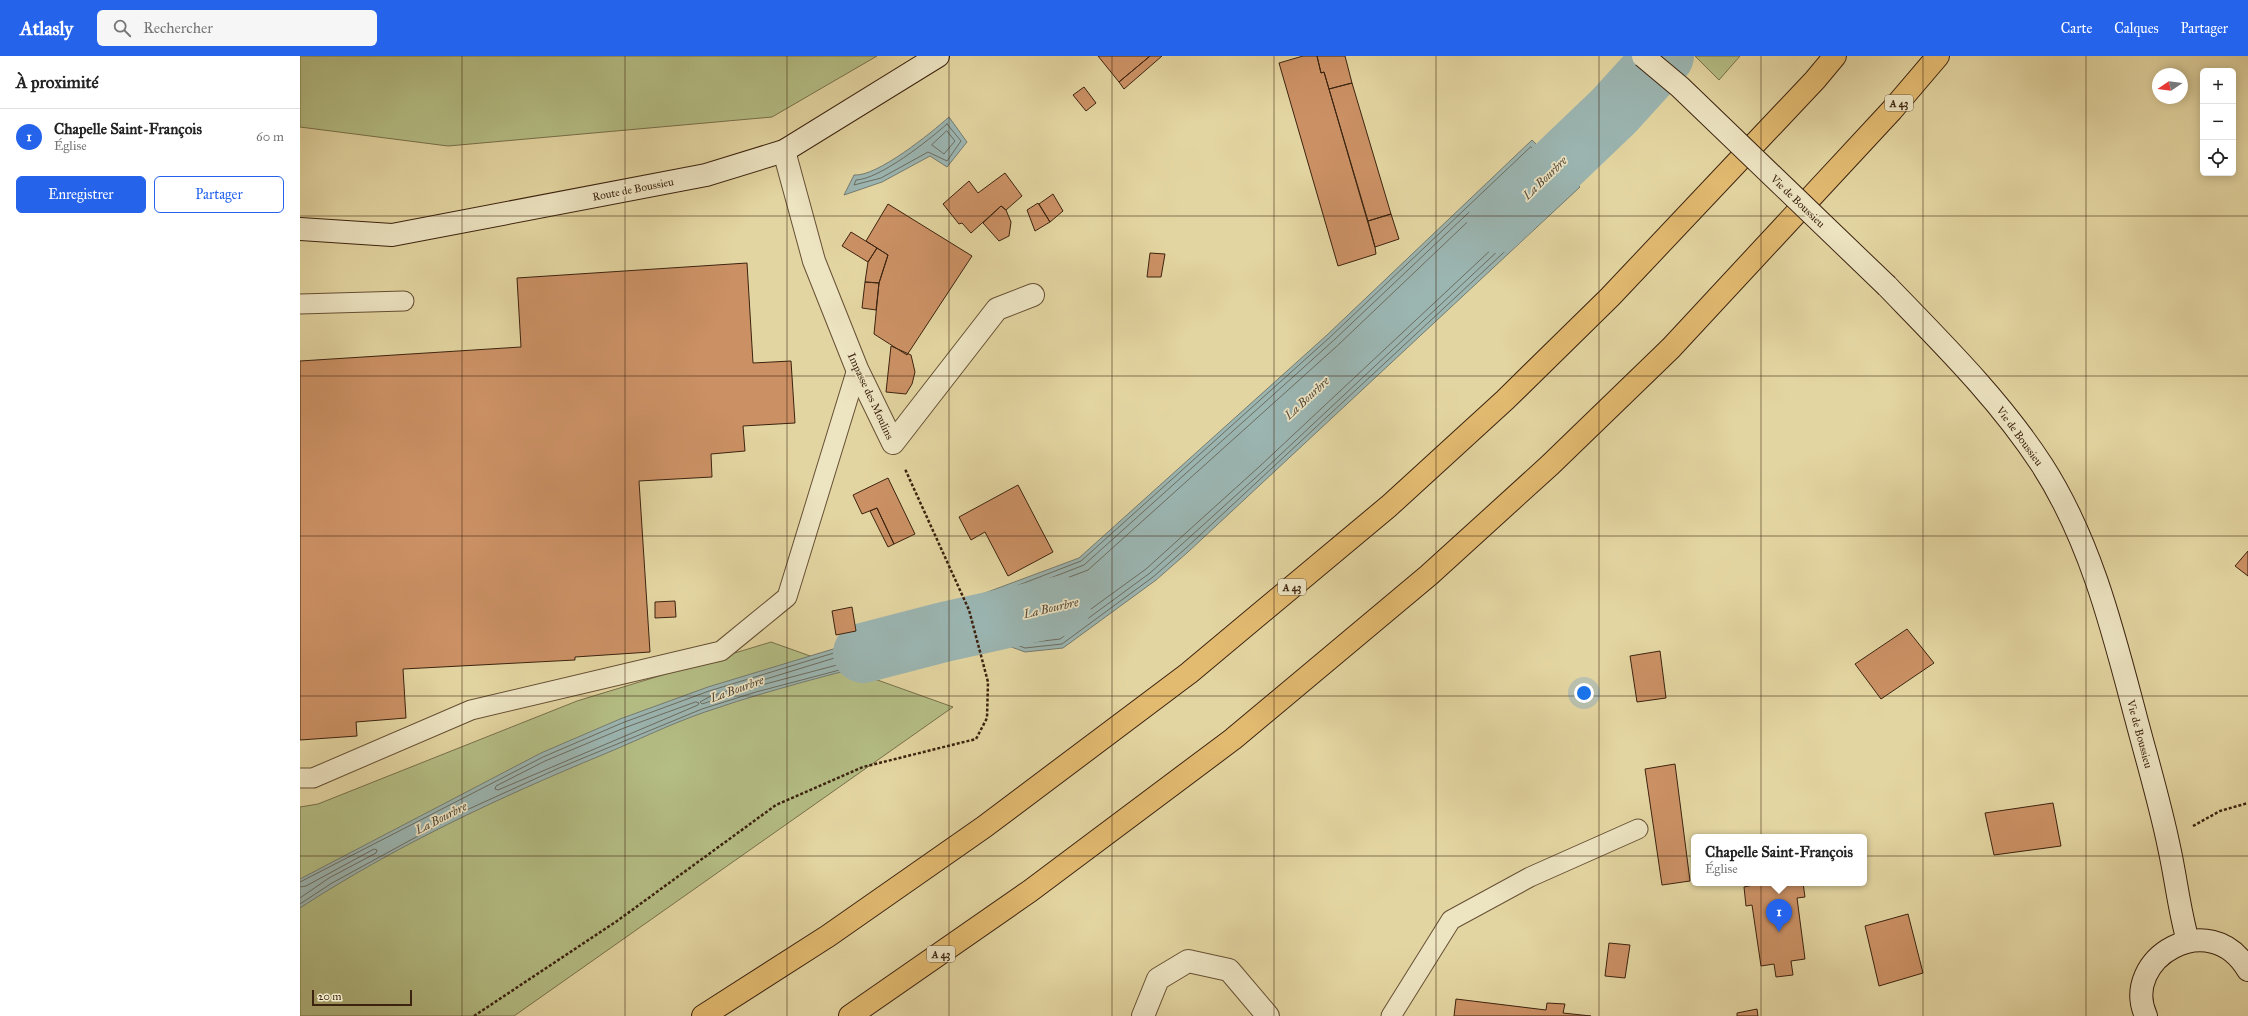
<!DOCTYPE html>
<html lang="fr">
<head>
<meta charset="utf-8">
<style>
  :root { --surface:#fff; --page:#f6f6f6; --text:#222; --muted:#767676; --line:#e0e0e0; --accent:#2563eb }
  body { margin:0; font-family:"IM FELL Great Primer",serif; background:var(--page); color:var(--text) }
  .controls { position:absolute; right:12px; top:12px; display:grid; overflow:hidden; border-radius:6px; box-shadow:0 2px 10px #0003 }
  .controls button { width:36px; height:36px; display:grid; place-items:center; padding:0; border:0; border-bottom:1px solid var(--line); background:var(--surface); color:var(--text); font:20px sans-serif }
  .compass { position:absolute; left:1852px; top:12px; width:36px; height:36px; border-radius:50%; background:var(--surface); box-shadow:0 2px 10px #0003; rotate:257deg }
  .scale { position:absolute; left:12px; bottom:10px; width:100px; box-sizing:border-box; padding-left:4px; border:2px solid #3c230f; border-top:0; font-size:11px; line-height:14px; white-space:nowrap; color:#3c230f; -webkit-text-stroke:3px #ede4c2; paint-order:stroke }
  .you { position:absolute; left:1284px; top:637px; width:14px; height:14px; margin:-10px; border:3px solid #fff; border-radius:50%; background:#1a73e8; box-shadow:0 0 0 6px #1a73e833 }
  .badge { display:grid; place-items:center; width:26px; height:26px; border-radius:50%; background:var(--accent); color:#fff; font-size:13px; font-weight:700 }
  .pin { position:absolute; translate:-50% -33px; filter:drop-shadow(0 1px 2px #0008) }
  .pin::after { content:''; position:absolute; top:21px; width:14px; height:12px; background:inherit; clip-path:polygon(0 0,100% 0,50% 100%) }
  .popup { position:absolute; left:1391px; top:778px; width:176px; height:52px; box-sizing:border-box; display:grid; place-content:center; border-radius:6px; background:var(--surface); filter:drop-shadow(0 1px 3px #0005); font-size:13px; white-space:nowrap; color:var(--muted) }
  .popup b { font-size:15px; color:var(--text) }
  .popup::after { content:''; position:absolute; left:50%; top:100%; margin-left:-8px; border:8px solid transparent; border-top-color:var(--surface) }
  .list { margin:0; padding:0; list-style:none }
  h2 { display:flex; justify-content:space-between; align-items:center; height:52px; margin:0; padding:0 16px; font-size:17px }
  h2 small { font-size:13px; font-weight:400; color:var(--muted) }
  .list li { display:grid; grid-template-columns:26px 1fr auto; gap:12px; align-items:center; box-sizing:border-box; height:56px; padding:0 16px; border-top:1px solid var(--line) }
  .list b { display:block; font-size:15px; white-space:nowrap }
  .list p { margin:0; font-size:13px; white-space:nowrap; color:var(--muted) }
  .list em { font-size:13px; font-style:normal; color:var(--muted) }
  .actions { display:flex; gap:8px; padding:12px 16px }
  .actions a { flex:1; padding:9px 0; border:1px solid var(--accent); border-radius:6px; text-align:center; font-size:14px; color:var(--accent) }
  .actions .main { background:var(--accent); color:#fff }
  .icon { flex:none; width:22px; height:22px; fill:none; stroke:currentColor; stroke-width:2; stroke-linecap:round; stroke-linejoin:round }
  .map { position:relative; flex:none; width:1948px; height:960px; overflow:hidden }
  header { display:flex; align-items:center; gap:24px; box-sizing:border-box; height:56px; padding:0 20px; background:var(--accent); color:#fff }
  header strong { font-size:19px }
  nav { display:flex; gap:22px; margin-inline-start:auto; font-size:14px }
  .search { width:280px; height:36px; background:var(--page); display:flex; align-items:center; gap:10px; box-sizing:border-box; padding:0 14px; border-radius:6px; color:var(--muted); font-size:15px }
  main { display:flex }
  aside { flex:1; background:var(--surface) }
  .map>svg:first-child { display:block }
</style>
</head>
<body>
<header>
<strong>Atlasly</strong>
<div class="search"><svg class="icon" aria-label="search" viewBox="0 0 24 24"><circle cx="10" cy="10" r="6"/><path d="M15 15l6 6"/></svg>Rechercher</div>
<nav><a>Carte</a><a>Calques</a><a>Partager</a></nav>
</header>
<main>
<aside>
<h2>À proximité<small></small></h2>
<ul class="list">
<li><span class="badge">1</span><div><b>Chapelle Saint-François</b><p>Église</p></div><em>60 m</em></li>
</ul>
<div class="actions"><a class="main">Enregistrer</a><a>Partager</a></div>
</aside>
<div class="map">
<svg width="1948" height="960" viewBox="0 0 1948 960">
  <rect width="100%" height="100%" fill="#e3d5a1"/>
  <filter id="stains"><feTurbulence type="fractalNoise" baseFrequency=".005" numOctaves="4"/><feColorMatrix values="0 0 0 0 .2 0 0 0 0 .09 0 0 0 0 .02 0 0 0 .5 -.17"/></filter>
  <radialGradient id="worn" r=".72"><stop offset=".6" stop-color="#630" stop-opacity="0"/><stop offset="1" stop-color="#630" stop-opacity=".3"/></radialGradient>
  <!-- green -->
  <path fill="#b4bd84" stroke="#78704a" d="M0,0H577L472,61L148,90L0,71Z
    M1395,0H1440L1419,24Z
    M471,586L653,651L214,960H0V751L18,748L277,645Z"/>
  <!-- water -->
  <path fill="#9bb5b1" stroke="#757b70" d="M649,61L667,86L647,111L630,100L582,126L544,139L554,119C577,121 631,77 649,61Z
    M1232,84L1280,131L888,496L856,524L763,592L725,596L684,581L674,541L779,502L1027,279Z
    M655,556L644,576L663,586C577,607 489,627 405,656C370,668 336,685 302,699C198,742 95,790 0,852V823L241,697L320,663L408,631Z"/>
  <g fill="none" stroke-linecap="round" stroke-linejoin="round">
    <!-- shore -->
    <path stroke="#6c6c60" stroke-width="1" d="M647,68L661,85L647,105L628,96L581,122L554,129L556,124C580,123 629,84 647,68Z
      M647,75L655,85L644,98L632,89Z
      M1231,91L1273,130V132L885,493L853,521L762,588L725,592L688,578L680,544L781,505L1029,282Z
      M1231,98L1265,130V132L964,414L850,517L760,583L726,587L692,574L686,547L784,509L1033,285Z
      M1231,106L1257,129V132L960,410L846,513L758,577L727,581L697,569L693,550L788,514L1037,290Z
      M633,572L635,573V583L454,631L402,648L400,646L411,640Z
      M396,646L399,647L398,649L198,734L195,733L196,730L245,705L324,672Z
      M0,826L243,701L322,667L409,635L642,564L645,565L640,576L647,583L646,586L456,636L402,653L259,712L160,757L32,827L0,848
      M0,831L6,830L74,793L77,794L76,797L29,822L0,842"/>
    <!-- river -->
    <path stroke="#9bb5b1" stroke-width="60" d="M1197,167L1314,55L1364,0
      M563,597L644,576L761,550"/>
  </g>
  <!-- building -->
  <path fill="#cb9165" stroke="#3c230f" d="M798,0H850L819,26Z
    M850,0H862L824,33L819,26Z
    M1003,0H1017L1021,17L1024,16L1075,191L1076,198L1038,210L979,7Z
    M1017,0H1045L1052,27L1029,33L1024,16L1021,17Z
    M1052,27L1091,158L1068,165L1029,33Z
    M784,31L796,47L786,55L773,39Z
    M705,117L722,140L706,154L701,150L671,177L662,167L659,168L643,148L669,125L678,137Z
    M753,138L763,155L750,166L739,148Z
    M738,147L750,166L735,175L727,154Z
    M588,148L672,200L607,299L574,278L579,227L588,199L566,185Z
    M701,150L706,154L711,166L709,180L699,185L683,167Z
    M1091,158L1099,183L1075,191L1068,165Z
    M551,176L577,192L568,206L542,190Z
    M577,192L588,199L579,227L565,226L568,206Z
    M850,197L865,198L861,221H847Z
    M447,207L453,307L491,305L495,367L443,370L445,395L411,398L412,421L339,425L350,596L275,601V604L103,613L106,662L56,666L57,680L0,684V305L221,291L217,222Z
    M565,226L579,227L576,254L562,252Z
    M591,290L611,299L615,316L612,328L606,338L586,336Z
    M588,422L615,478L594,488L577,452L562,458L553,439Z
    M718,429L753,496L708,520L685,476L671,484L659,461Z
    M577,452L594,488L588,491L570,455Z
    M1948,495V520L1935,510Z
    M375,545L376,561L355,562V546Z
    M552,551L556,575L536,579L532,555Z
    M1607,573L1634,607L1581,643L1555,608Z
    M1360,595L1366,642L1337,646L1330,600Z
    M1375,708L1390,825L1362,829L1345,713Z
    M1753,747L1761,790L1694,799L1685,757Z
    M1462,827H1503L1505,841L1497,842L1505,903L1491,905L1493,919L1476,921L1474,908L1461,910L1452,849L1446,850L1444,831Z
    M1608,858L1623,917L1579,930L1565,870Z
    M1309,887L1330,889L1325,922L1305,920Z
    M1156,943L1246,954L1247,947L1265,948L1263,957L1291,960H1154Z
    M1457,953L1458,960H1437V957Z"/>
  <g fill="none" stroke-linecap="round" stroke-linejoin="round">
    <defs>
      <path id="lane" d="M0,248L104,245
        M0,722H13L171,654L421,595L487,541L557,313
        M1091,960L1151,864L1230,821L1338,773"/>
      <path id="street" d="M484,95L514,205L557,313L593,387L697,253L733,239
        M843,960L858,923L888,905L929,914L968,960"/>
      <path id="secondary" d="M0,173L92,179L406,119L484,95L638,0
        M1587,230C1642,287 1699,343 1742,409C1791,485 1813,575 1836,662C1847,704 1860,747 1869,791C1876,822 1879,854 1888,885
        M1846,960C1820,903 1910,849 1948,914"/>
      <path id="highway" d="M403,960L528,880L684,771L889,617L1089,450L1205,344L1310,241L1515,24L1535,0
        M550,960L730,835L933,683L1129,519L1250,409L1371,292L1592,54L1638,0"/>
    </defs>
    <!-- lane casing -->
    <use href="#lane" stroke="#665034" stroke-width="21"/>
    <!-- street casing -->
    <use href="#street" stroke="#665034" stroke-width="24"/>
    <!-- secondary casing -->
    <use href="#secondary" stroke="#3c230f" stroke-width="24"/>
    <!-- highway casing -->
    <use href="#highway" stroke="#3c230f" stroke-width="24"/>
    <!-- path -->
    <path stroke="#3c230f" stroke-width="2.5" stroke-dasharray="3 2" stroke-linecap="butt" d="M1893,770L1920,755L1948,747
      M174,960L317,865L476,749L563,711L676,683L687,662L688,626L669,554L605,413"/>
    <!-- lane -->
    <use href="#lane" stroke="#ede4c2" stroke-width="19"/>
    <!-- street -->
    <use href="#street" stroke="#ede4c2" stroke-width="22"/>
    <!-- secondary -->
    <use href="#secondary" stroke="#ede4c2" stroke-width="22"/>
    <!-- highway -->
    <use href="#highway" stroke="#e2ba70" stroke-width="22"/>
    <defs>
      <path id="secondary-bridge" d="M1343,0L1380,31L1587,230"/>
    </defs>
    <!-- secondary-bridge casing -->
    <use href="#secondary-bridge" stroke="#3c230f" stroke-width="24" stroke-linecap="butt"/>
    <!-- secondary-bridge -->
    <use href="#secondary-bridge" stroke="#ede4c2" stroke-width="22"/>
  </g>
  <!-- grid -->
  <path fill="none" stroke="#3c230f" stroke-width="1" stroke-opacity="0.55" d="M162,0V960M325,0V960M487,0V960M649,0V960M812,0V960M974,0V960M1136,0V960M1299,0V960M1461,0V960M1623,0V960M1786,0V960M0,160H1948M0,320H1948M0,480H1948M0,640H1948M0,800H1948"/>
  <g text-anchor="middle" stroke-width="3.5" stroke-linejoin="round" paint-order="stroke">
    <!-- shield labels -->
    <g fill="#ede4c2" stroke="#715d45" stroke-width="1">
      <rect x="1585" y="39" width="28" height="16" rx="3"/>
      <rect x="978" y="523" width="28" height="16" rx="3"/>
      <rect x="627" y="890" width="28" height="16" rx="3"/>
    </g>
    <g font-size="10" font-weight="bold" fill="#3c230f">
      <text x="1599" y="51">A 43</text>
      <text x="992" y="535">A 43</text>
      <text x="641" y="902">A 43</text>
    </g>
    <!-- street labels -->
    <g font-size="11" fill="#3c230f" stroke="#ede4c2">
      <text transform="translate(333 133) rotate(-11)" y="4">Route de Boussieu</text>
      <text transform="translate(1498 145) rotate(44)" y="4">Vie de Boussieu</text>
      <text transform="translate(571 340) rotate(65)" y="4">Impasse des Moulins</text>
      <text transform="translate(1720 380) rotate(54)" y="4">Vie de Boussieu</text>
      <text transform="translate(1840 678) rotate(75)" y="4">Vie de Boussieu</text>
    </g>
    <!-- water labels -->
    <g font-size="12" font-style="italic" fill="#544838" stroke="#ede4c2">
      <text transform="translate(1245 122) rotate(-44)" y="4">La Bourbre</text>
      <text transform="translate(1007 342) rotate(-43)" y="4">La Bourbre</text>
      <text transform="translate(751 552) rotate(-13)" y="4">La Bourbre</text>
      <text transform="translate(437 633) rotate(-20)" y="4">La Bourbre</text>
      <text transform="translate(141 762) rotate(-27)" y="4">La Bourbre</text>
    </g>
  </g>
  <rect width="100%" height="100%" filter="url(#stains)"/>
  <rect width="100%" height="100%" fill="url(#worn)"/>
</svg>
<div class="controls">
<button>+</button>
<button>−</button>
<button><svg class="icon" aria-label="locate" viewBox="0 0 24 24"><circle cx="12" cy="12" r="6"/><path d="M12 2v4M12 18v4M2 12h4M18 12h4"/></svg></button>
</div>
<svg class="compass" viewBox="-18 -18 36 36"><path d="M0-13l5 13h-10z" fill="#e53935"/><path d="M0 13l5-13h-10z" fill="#767676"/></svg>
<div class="scale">20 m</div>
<div class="you"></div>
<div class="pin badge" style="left:1479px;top:876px">1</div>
<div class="popup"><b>Chapelle Saint-François</b>Église</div>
</div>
</main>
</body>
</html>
